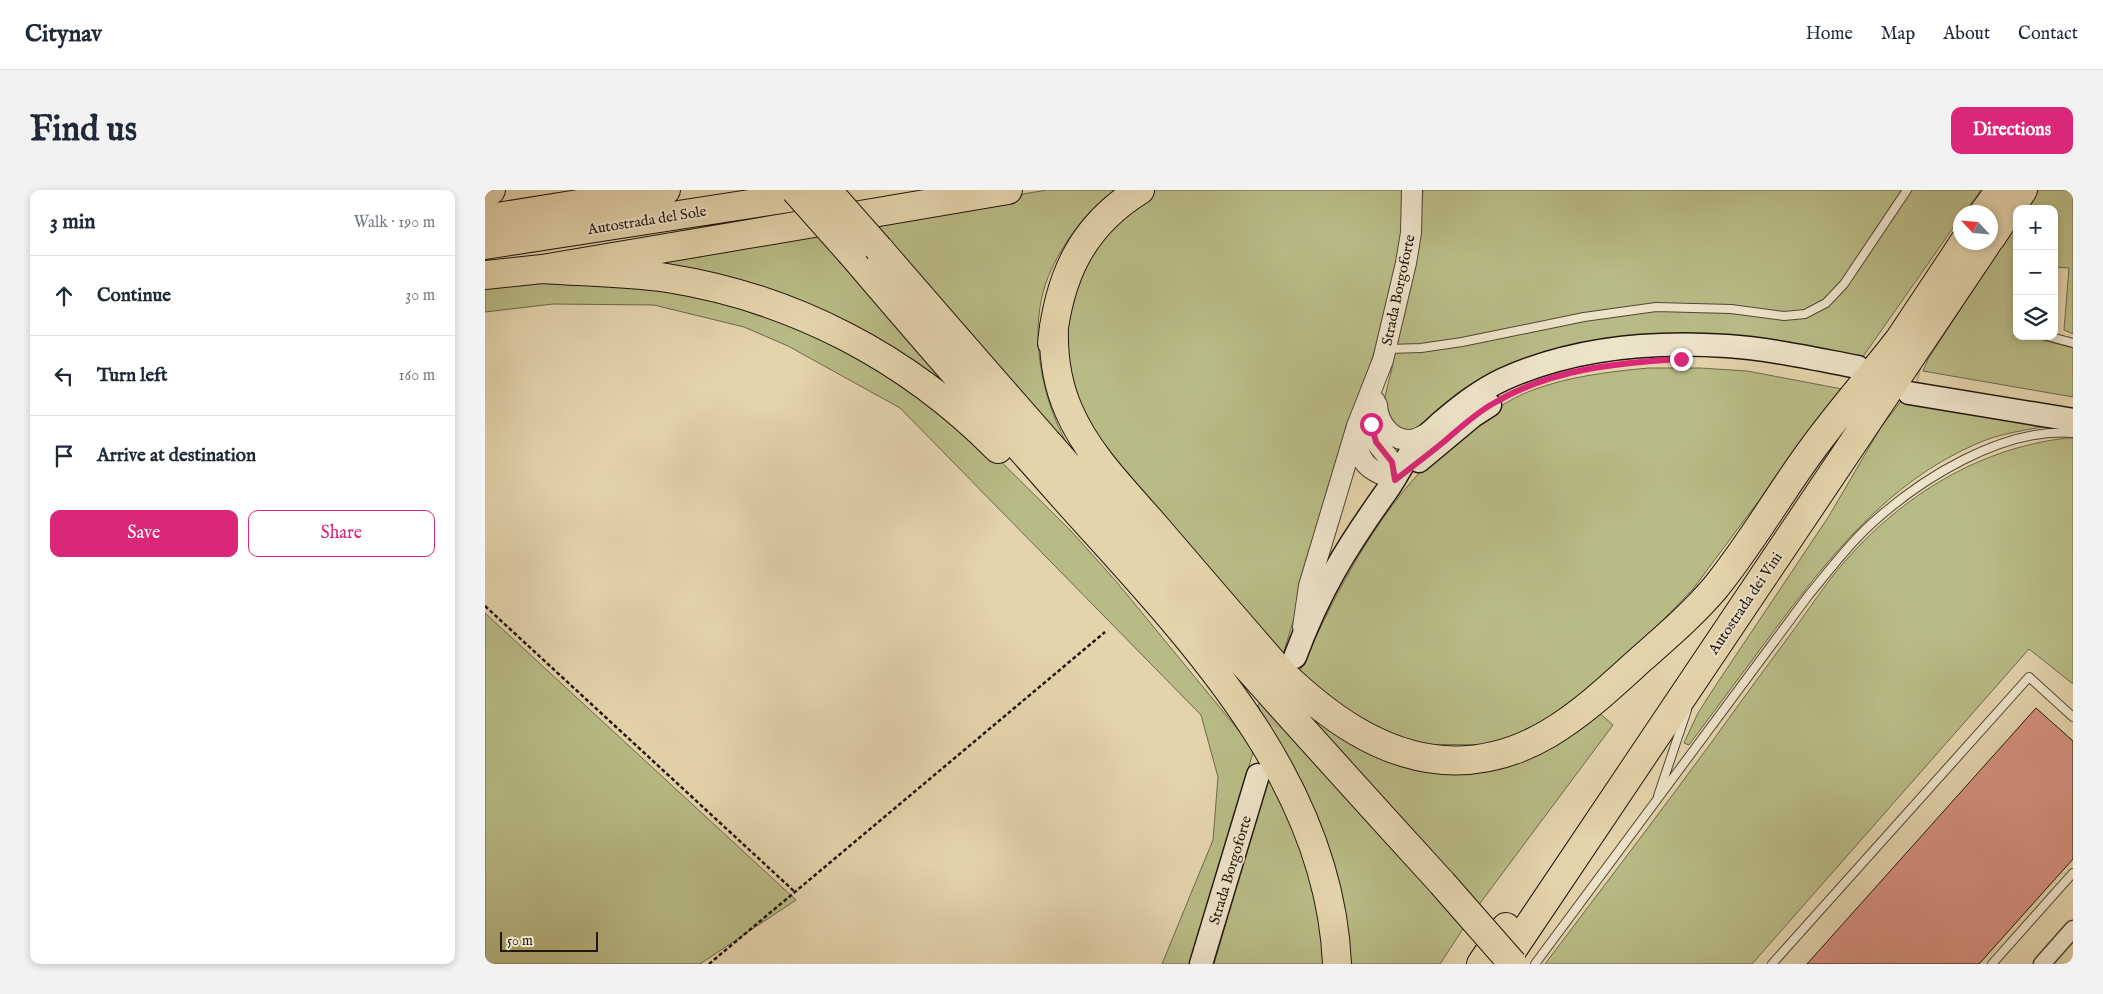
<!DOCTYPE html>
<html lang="en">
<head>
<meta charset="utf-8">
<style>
  :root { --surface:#fff; --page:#f2f2f3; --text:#1f2937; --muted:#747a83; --line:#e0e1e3; --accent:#db2777 }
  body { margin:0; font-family:"IM FELL English",serif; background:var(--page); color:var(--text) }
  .controls { position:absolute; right:15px; top:15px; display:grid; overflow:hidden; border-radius:10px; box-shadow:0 2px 8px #0003 }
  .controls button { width:45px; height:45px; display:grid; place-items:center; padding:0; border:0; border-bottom:1px solid var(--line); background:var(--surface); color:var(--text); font:25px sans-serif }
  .compass { position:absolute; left:1468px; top:15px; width:45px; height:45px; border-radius:50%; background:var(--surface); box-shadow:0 2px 8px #0003; rotate:296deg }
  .scale { position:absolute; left:15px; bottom:12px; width:98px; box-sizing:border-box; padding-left:5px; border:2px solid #20170d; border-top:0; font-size:14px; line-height:18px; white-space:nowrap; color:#20170d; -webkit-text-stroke:4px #ede3c9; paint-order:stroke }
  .stop { position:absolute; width:15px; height:15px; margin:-11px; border:4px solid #db2777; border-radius:50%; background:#fff }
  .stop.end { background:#db2777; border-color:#fff; box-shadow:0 1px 5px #0008 }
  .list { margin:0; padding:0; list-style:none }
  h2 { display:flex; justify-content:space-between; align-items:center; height:65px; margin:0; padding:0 20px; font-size:21px }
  h2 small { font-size:16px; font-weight:400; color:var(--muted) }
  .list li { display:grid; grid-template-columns:32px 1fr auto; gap:15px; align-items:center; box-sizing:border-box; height:80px; padding:0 20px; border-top:1px solid var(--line) }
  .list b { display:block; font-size:19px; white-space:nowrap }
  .list em { font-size:16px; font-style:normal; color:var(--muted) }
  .actions { display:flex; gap:10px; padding:15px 20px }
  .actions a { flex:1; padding:11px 0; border:1px solid var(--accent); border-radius:10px; text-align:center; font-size:18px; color:var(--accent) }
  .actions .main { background:var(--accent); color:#fff }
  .icon { flex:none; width:28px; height:28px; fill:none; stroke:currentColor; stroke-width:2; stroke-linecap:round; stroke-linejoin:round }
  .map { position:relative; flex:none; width:1588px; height:774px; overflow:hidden; border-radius:10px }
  header { display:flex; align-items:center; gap:30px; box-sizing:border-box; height:70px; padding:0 25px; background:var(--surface); border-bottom:1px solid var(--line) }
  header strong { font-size:24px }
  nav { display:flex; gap:28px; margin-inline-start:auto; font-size:18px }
  .intro { display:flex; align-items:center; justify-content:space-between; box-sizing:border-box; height:120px; padding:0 30px }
  h1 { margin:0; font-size:35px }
  .button { padding:12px 22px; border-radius:10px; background:var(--accent); color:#fff; font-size:18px; font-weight:700 }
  main { display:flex; gap:30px; padding:0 30px }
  aside { flex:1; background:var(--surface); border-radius:10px; box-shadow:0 2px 8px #0003 }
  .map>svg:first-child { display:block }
</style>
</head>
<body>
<header>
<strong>Citynav</strong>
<nav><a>Home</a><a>Map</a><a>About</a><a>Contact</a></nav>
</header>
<div class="intro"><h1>Find us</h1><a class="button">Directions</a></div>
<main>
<aside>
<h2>3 min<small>Walk · 190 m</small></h2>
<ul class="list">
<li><svg class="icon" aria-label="ahead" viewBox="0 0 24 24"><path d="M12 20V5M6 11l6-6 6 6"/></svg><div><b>Continue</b></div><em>30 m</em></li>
<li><svg class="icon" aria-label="left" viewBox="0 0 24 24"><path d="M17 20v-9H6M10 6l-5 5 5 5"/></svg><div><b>Turn left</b></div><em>160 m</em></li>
<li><svg class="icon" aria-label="arrive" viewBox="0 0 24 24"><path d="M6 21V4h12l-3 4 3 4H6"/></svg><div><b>Arrive at destination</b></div></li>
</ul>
<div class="actions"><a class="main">Save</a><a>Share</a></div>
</aside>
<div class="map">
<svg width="1588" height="774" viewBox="0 0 1588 774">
  <rect width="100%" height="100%" fill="#e4d4ac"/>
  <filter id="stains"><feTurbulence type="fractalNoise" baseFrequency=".004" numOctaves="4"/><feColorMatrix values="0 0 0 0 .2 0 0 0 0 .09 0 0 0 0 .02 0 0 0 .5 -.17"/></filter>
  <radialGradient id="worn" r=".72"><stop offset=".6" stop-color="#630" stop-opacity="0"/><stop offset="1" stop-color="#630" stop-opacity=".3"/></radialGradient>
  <!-- green -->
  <path fill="#b9bb86" stroke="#6c694a" d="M562,0H632C612,11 597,30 584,48C574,64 564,81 559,99C545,146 557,207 580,250C587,262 596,273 604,284L505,239L433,178L141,76L407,26Z
    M669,0H919L918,41L897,136L797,468L597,231L575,150L590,86L636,20Z
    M938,0H1496L1480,22H1476L1475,28L1377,168L1099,157L935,243H917L897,219L907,178L913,133L934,49Z
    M1553,0H1588V144L1579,140L1584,78L1569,77V19H1541Z
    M1532,33V146H1552L1554,149L1588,158V207L1438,181L1443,169Z
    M73,87L250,110L386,168L490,246L586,341L630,390L769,559L705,774H677L728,650L733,587L716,525L415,218L303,156L259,137L169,115L68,114L0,122V94Z
    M1164,178H1215L1262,181L1357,199L1208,399L1117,493L1083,523L1007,555L917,554L827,499L814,483C847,411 882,340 935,282C945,271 958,262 970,252C991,233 1012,216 1038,204C1078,187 1121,182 1164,178Z
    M1420,206L1568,235C1543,240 1515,243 1491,254C1403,292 1344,367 1288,442C1260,480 1232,517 1204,555L1199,553L1213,523L1229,498L1344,326L1396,237Z
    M1582,248H1588V494L1544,459L1267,774H1060C1115,701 1171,628 1226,553C1252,517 1278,481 1305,445C1320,425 1334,403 1350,383C1409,311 1488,259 1582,248Z
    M0,423L311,710L215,774H0Z
    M806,508L941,575L1110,519L1128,535L993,716L955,774H861L773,515L777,509Z
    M784,582L803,620L833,713L841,774H729Z"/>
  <!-- building -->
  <path fill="#d6917e" stroke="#20170d" d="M1551,518L1588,551V669L1494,774H1322Z"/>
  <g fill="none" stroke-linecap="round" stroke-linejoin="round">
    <!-- secondary-tunnel -->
    <path stroke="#bdae8c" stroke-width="22" stroke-dasharray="22 11" stroke-linecap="butt" d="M1399,182L1434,189
      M778,568L798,498"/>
    <defs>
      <path id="service" d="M1562,146L1588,153
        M903,159L936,158L977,152L1099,127L1171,117L1246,119L1299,126L1320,124L1341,113L1359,94L1422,0
        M1173,606L1202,520
        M1050,774L1323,406C1343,382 1362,356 1385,335C1435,289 1518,237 1588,243
        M1287,774L1544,487L1588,527
        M1507,774L1588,683"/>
      <path id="minor" d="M1557,774L1588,739"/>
      <path id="tertiary" d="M892,215C893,232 905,250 924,250C932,250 939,245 946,241
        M872,243C872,273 883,280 910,290C909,264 900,269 891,251C885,238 886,225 890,211
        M818,437L824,396L872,236L898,170L921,73L926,43L927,0"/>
      <path id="secondary" d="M1424,203L1588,230
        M934,271L988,226L1005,215
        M810,467C834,402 861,358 901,302C912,287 920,268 932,254C939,247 947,241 954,234C974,217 995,200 1019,189C1088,158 1168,151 1242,156C1286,159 1330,169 1373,177
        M716,774L773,585"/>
      <path id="motorway" d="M0,1L6,0
        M1499,22L1515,0
        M0,29L181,0
        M1506,48L1538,0
        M0,55L336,3
        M394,59C579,273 767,485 957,693
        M367,64C435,144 505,224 575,303C695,438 844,582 852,774
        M57,79C99,82 141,82 182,88C309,108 423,168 513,259
        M0,85L57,79L523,0
        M569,136C568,165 572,194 584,221C603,265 639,300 670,336C712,385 754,434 797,483C841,525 894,565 958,570C1042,576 1098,522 1155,470C1181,447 1208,424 1230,398C1266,354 1294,304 1328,258C1355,221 1385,187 1413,151
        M567,153C574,86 597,36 655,0
        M1404,165L1479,52
        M996,774L1021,737
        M1018,774L1503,52"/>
    </defs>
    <!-- service casing -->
    <use href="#service" stroke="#514635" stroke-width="10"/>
    <!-- minor casing -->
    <use href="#minor" stroke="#514635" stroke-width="19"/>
    <!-- tertiary casing -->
    <use href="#tertiary" stroke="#514635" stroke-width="22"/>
    <!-- secondary casing -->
    <use href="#secondary" stroke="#20170d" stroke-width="25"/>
    <!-- motorway casing -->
    <use href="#motorway" stroke="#20170d" stroke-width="30"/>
    <!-- path -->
    <path stroke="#20170d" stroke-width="2.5" stroke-dasharray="4 2.5" stroke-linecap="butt" d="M0,416L310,702
      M224,774L620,442"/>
    <!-- service -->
    <use href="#service" stroke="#ede3c9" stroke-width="8"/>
    <!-- minor -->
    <use href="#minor" stroke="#ede3c9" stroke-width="16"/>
    <!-- tertiary -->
    <use href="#tertiary" stroke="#ede3c9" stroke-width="20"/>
    <!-- secondary -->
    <use href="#secondary" stroke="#ede3c9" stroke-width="22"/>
    <!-- motorway -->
    <use href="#motorway" stroke="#e4d4ac" stroke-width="28"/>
    <defs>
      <path id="motorway-bridge" d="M310,0L367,64
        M342,0L394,59
        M957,693L1028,774"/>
    </defs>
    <!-- motorway-bridge casing -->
    <use href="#motorway-bridge" stroke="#20170d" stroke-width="30" stroke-linecap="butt"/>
    <!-- motorway-bridge -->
    <use href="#motorway-bridge" stroke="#e4d4ac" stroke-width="28"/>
  </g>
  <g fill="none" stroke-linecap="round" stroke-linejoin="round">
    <!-- route -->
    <path stroke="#db2777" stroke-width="6" d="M886,234L891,252L907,272L910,290C927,277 944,264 961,250C976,237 991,223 1009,213C1066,179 1131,173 1196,169"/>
  </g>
  <g text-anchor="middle" stroke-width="4" stroke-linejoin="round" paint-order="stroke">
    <!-- street labels -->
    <g font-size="15" fill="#20170d" stroke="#ede3c9">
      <text transform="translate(162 30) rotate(-9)" y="5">Autostrada del Sole</text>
      <text transform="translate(913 100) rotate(-78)" y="5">Strada Borgoforte</text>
      <text transform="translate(1260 413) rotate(-56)" y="5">Autostrada dei Vini</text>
      <text transform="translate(745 680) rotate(-73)" y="5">Strada Borgoforte</text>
    </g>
  </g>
  <rect width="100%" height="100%" filter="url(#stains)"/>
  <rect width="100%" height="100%" fill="url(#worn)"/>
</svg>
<div class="controls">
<button>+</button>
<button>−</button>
<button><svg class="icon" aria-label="layers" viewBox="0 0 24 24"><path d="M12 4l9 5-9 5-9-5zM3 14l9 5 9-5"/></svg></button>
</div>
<svg class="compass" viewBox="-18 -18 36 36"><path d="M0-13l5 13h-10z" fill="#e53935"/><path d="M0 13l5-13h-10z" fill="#747a83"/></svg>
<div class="scale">50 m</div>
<div class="stop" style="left:886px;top:234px"></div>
<div class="stop end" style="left:1196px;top:169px"></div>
</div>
</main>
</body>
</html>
